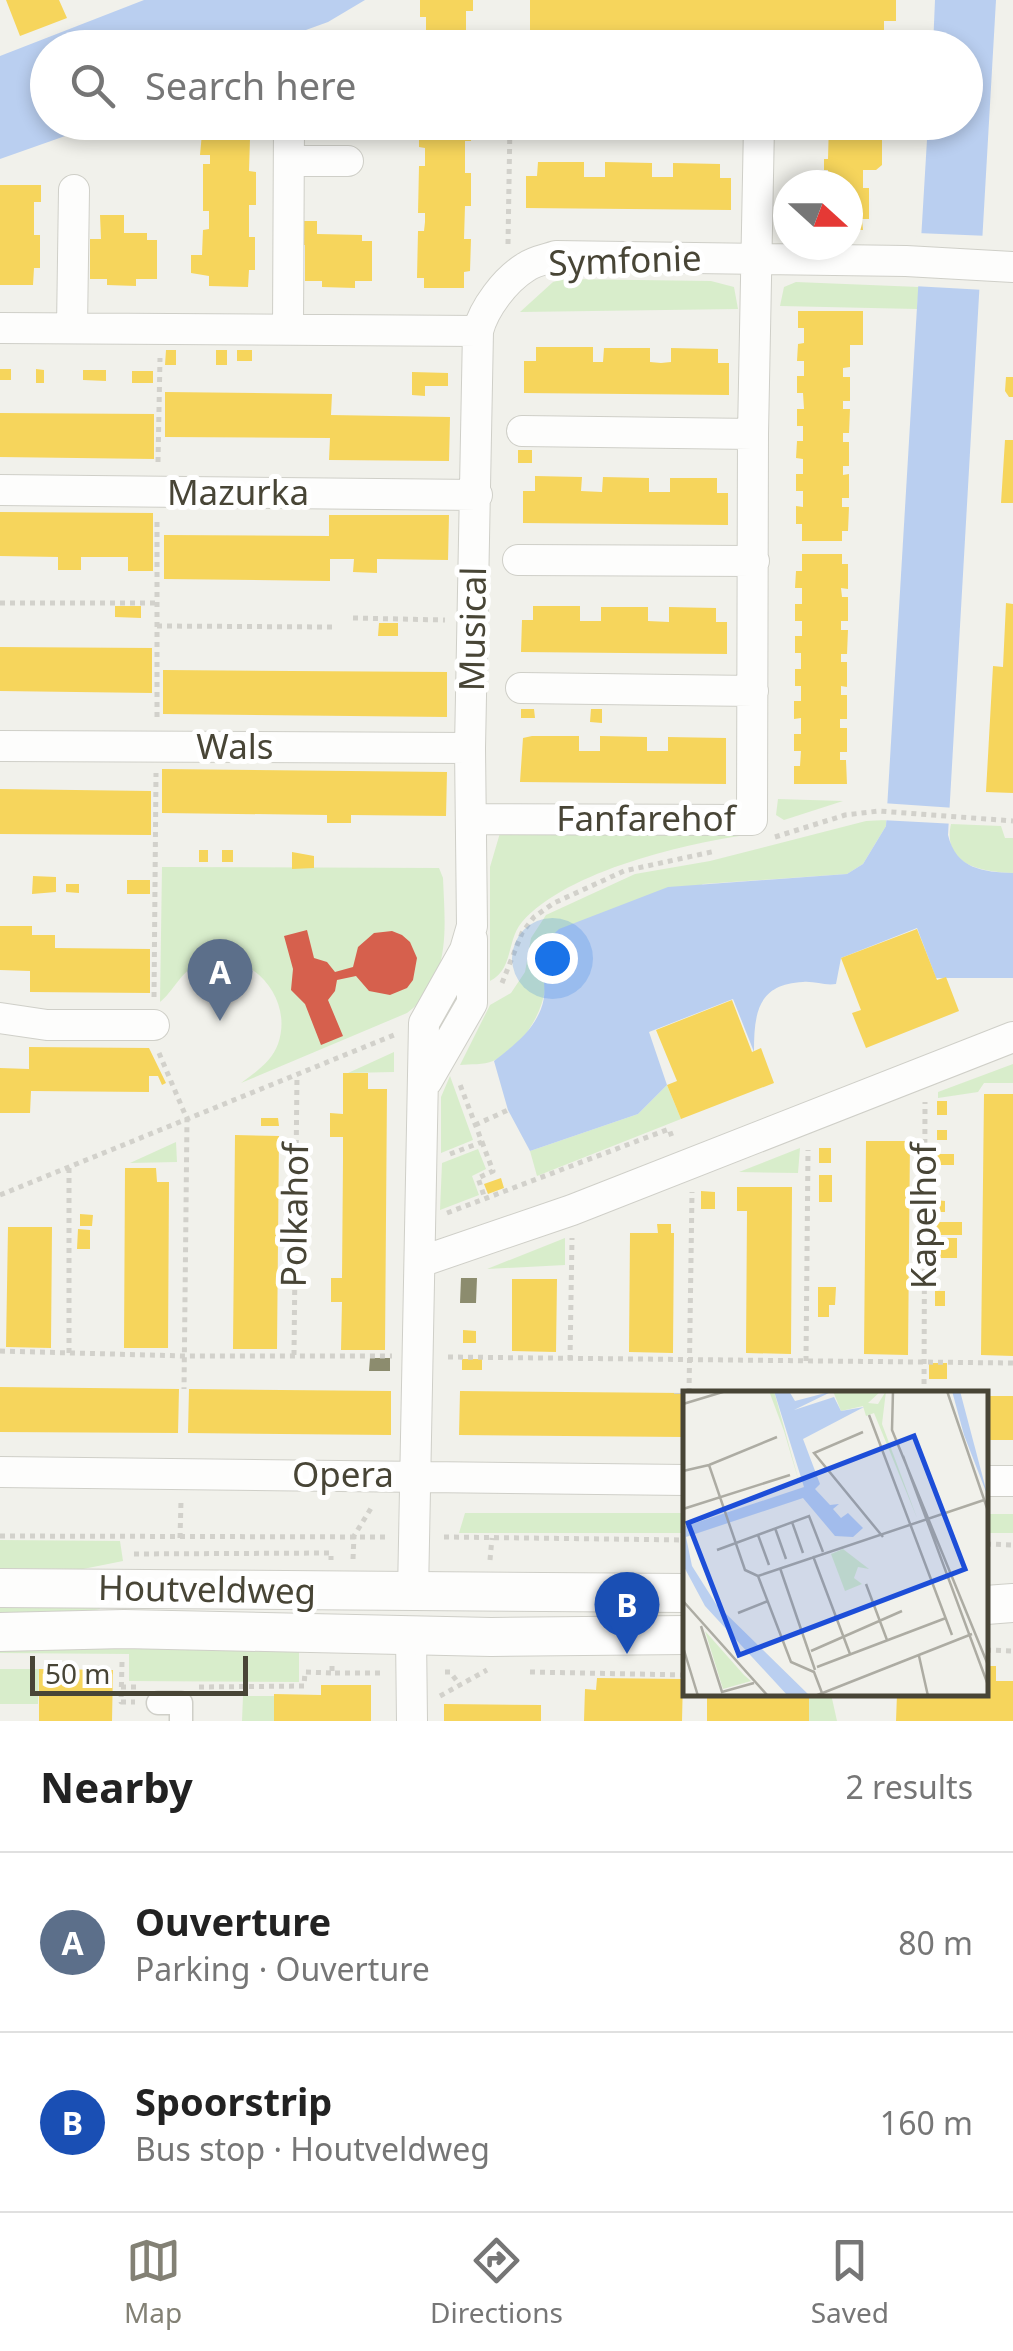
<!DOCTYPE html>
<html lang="en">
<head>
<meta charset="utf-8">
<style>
  :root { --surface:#fff; --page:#f6f6f6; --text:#222; --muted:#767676; --line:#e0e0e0; --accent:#838175 }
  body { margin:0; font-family:"Noto Sans",sans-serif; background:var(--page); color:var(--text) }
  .compass { position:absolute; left:773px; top:170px; width:90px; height:90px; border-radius:50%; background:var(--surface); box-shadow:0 5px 15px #0003; rotate:111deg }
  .scale { position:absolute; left:30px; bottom:25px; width:218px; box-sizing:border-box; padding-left:10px; border:5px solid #484536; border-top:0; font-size:28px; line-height:35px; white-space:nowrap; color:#484536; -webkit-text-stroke:8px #fff; paint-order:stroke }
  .you { position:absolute; left:552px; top:958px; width:35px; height:35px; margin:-25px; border:8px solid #fff; border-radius:50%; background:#1a73e8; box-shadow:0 0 0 15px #1a73e833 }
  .badge { display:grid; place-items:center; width:65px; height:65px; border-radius:50%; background:var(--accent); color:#fff; font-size:32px; font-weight:700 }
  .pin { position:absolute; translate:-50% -82px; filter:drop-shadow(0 2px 5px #0008) }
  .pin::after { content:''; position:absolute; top:52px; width:35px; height:30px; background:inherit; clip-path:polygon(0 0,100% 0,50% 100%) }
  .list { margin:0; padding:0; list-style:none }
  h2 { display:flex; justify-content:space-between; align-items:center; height:130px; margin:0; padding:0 40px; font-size:42px }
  h2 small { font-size:32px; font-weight:400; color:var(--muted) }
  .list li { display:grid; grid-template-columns:65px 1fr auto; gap:30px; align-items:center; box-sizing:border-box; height:180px; padding:0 40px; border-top:2px solid var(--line) }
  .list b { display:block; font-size:38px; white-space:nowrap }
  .list p { margin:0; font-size:32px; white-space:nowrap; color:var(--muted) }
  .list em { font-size:32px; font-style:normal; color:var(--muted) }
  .icon { flex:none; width:55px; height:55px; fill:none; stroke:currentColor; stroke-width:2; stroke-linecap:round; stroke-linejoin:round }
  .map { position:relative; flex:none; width:1013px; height:1721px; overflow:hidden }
  .search { position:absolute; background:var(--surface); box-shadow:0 5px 15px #0003; left:30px; right:30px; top:30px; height:110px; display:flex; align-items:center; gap:25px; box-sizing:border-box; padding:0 35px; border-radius:55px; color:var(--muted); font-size:38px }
  .sheet { height:490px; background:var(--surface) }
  nav { display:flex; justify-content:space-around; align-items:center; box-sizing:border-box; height:140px; border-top:2px solid var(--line); background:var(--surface); font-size:28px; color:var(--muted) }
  nav a { display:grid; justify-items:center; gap:5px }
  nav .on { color:var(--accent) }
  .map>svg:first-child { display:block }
</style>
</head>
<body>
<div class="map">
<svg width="1013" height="1721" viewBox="0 0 1013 1721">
  <rect width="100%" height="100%" fill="#f1f1eb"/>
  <!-- green -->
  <path fill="#d8edcb" d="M564,279L711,281L734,287L738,309L520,312L553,282Z
    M796,282L919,287L917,309L780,306L784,287Z
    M778,799L843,801L784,820L776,815Z
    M886,820V826L863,864L847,874L703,884L545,990C541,1017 519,1051 493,1061C484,1065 470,1064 460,1065L490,1005L511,993L525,972L531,938L546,915L635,874L710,861L866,821Z
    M951,824L1001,826L1005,838H1013V873C981,872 942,865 951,824Z
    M500,833L754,834C689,842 566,871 522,922C506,941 514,969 490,981V867Z
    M162,867L439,868L443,878C445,928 452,979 407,1013L241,1083C255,1073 272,1061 278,1044C295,996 247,944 198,964C181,971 173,992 160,1002Z
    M394,1052V1072L348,1073Z
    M1013,1064V1083H984L978,1092L938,1098V1092Z
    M450,1076L473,1140L441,1153V1097Z
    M667,1085L681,1119L537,1176L530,1151L638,1114Z
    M176,1142L177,1162L130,1163Z
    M800,1148L798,1173L739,1172Z
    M478,1149L486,1169L472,1176L479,1195L440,1210L442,1163Z
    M565,1238V1265L487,1269Z
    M465,1513H685V1533H459Z
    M986,1514H1013V1533H986Z
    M0,1540L120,1541L123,1561L83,1569L0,1568Z
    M0,1599L100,1600V1609L36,1622H0Z
    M0,1639L299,1641V1682L129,1681V1654L0,1653Z
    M0,1669H39L38,1704H0Z
    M809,1694H831L837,1721H809Z
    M243,1696H274V1721H242Z"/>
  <!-- water -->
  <path fill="#bacff0" d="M144,0H365L328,22L259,47L48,48V122L102,123L0,159V56Z
    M935,0H996L948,835C956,869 983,872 1013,873V978H936L917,928L841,958L836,984C825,986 815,981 803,982C757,984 754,1014 754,1052L733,999L649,1032L667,1085L638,1114L530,1151L508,1110L494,1061C513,1046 532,1032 541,1009C553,978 527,957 559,929L668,887L847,874L863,864L886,826L928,123L966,122V48L933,47Z"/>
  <!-- pier -->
  <path fill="#f1f1eb" d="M917,233L989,236L985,290L913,286Z
    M882,803L955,808L956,824L881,820Z"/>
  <!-- homes -->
  <path fill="#f6d55c" d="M6,0H59L67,18L20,36Z
    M420,0H473V11H466V43H472V48H420V36H426V17H420Z
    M530,0H896V21H884V33H864V37H853V32H835L834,37H823V32H786V36L765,32H756V36H745V32L707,31V36H697L696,31H678V35H667V31H629V35L600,30V35H589V30H551V34H540V30H530Z
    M883,39H913V48H883Z
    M203,122H256V139H250L249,171L256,172V205H249V237H255V270H249L248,287L209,286V276L191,273V255H202L203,230L209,229V211H203V164H210V155H200Z
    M324,122H373V126H357L356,133L323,132Z
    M419,122H472L471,141H465V173H471V206H465L464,239H471L470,271L464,272V288H424V278H417L418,231H424L425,222V213H418L419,166H425V148L419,147Z
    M829,122H882V165L876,170H863V188H869V219H862L863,230H848V185H828V170H824V159H828Z
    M538,162H584V177H605V162L652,163V177H673V163L720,164V178H731V210L526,208V176H537Z
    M0,185H41V202H34V235H40V268H34L33,285H0Z
    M100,215H124V233H147V240H157V279H136V286L107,285V279H90V239H101Z
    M297,221H317V234L362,235V241H372V281H355V288L322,287V281H305V245H297Z
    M798,311H863V345H850V367L843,368V377H850V401H843V409H850L849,433H843V442H849V466H843V475L849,474V498H842V507H849L848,531H842V541H802V524H796V506L803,507V491H796V474H803V459L796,458L797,441H803V426H797V409H804L803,393H797V376H804V361H797L798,344L804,343V328H798Z
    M536,347H593V362H603L604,348H650V362L661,363L671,362V348L718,349V363H729V395L524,393V361H536Z
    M166,350H176V365H165Z
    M216,350H227V365H216Z
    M237,350H252V361H237Z
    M0,369H11V380H0Z
    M36,369L44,370V383H36Z
    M83,370H106V381L83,380Z
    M132,371H153V383H132Z
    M412,372L448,373V386H425V396L412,395Z
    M1006,377H1013V397H1009L1005,391Z
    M165,392L332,394L331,415L450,417L449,461L329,460L330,438L165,437Z
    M0,413L154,414V459L0,457Z
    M1005,440H1013V503H1001Z
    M518,450H532V463H518Z
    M535,476L582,477L581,491L602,492L603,477L649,478V492H670V478H717V493H728V525L523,523V491H535Z
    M0,512L153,513V571H128V557H81V570H58V557L0,556Z
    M329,515H449L448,560L377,559V573L353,572L354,559H330V581L164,579V535L329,536Z
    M802,554H842V564H848V589L841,588L842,597H848V621H841V630H848L847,654H841V662H847V687L841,686V695H847V719H840V728H847V752H840V760H846L847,784H794V766H800L801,751H794V734H801V718L794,719V701H801V686H795V669H801V653H795V636H802V621H795V604H802V588H795L796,571H802Z
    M1006,603L1013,604V793L986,792L993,666L1003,667Z
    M115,606H141V618L115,617Z
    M533,606H580V621H601V607H648V621L669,622V607L716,608V622H727V654L521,652L522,620H533Z
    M379,623H398V636H378Z
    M0,647L152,648V693L0,691Z
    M163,670L447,672V717L163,714Z
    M521,709H534L535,718H521Z
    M591,709H602V723L590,722Z
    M532,736H579V751H600V736L647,737V751H668V737L726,738V784L520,782L523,738Z
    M162,769L447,772L446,816L351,815V823H327V815L162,813Z
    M0,789L151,791V835L0,834Z
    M199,850H208V862H199Z
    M222,850H233V862H222Z
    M292,852L314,856V868L292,869Z
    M33,876L56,877V892L32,894Z
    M127,880H150V894H127Z
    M66,884H79V893L66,892Z
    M0,926H32V935H55V948L150,949V993L30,992V971L0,970Z
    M917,929L937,980L946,977L959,1011L866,1048L852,1013L861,1010L841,958Z
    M732,1000L752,1052L761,1048L774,1083L681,1119L667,1085L677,1081L656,1030Z
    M29,1047L149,1048L166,1083L162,1085L158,1076H149V1092L31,1091L30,1113H0V1068L29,1069Z
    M343,1073H368V1089H387L385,1350H341L342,1302H331V1278H342L343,1161V1137H330V1113L343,1114Z
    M984,1094H1013V1356L981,1355Z
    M937,1101H947V1115H937Z
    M261,1118H278L279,1126H261Z
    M937,1130H947V1140H937Z
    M235,1135L279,1136L277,1349H233Z
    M866,1141H910L908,1355L864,1354Z
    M819,1148H831V1163H819Z
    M936,1154H954V1165H936Z
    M125,1168H156L157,1182H169L168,1348H124Z
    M819,1175H832V1202H819Z
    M501,1178L504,1188L488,1194L484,1184Z
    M737,1187H792L791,1354L746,1353L747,1211H737Z
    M701,1191L715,1192V1209H701Z
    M936,1200L945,1201V1212H936Z
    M80,1214L93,1215L92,1226H80Z
    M936,1222H962V1235H936Z
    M657,1224H671V1233H674L673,1353L629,1352L630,1233H658Z
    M8,1227H52L51,1348L6,1347Z
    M78,1229L90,1230V1249H77Z
    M935,1238H957V1258H935Z
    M512,1279H557L556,1352L512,1351Z
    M818,1287H836L835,1305H829V1317H818Z
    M935,1291H945V1306H935Z
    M463,1330L476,1331V1343H463Z
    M462,1359H482V1370H462Z
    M929,1363H947V1379H929Z
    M0,1387L179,1389L178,1433L0,1432Z
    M189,1389L391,1391V1435L188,1433Z
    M460,1391L684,1393L683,1437L459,1435Z
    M986,1396H1013V1440H986Z
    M986,1666H996V1681H1013V1721H896L897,1694H986Z
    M39,1669L113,1670L112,1721H39Z
    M597,1678L683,1679L682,1721H584L585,1689L596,1690Z
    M321,1685H371V1721H274V1694L321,1695Z
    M707,1694H809V1721H707Z
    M444,1704L541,1705V1721H444Z"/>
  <!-- shops -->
  <path fill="#d6604d" d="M307,930L314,958L327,962L335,972L353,967L358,947L374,933L392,931L402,935L410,942L417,958L413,980L407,988L390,995L369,991L356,976L337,980L335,991L328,1000L343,1036L321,1045L305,1004L291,990L293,969L284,936Z"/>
  <!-- industry -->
  <path fill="#8c8c6e" d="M461,1278H477L476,1303H460Z
    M370,1358H390V1371H369Z"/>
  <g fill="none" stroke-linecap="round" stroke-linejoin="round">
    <!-- minor-tunnel -->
    <path stroke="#cfcfc7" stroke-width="30" stroke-dasharray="30 15" stroke-linecap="butt" d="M689,1394V1393"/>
    <defs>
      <path id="pedestrian" d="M158,1703H181V1721"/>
      <path id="minor" d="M289,161H348
        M0,328L478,331C484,308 505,280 526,267C534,261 547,259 556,256L906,261L1013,267
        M72,328L74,190
        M288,329L289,122
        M522,431L753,434
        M0,490L477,495
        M518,560L754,561
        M521,688L753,691
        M0,746L470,748
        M472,819L752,820L753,434L759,125
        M0,1018L47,1025H154
        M427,1081L472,1003V939
        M420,1262L572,1210L1013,1037
        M0,1472L686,1480
        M986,1481H1013
        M413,1593L424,1023L465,950L472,926L470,748L478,331
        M411,1635L412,1721"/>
      <path id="tertiary" d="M0,1588L686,1593
        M986,1605L1013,1603
        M0,1632L124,1629L491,1637L686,1635"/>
    </defs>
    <!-- pedestrian casing -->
    <use href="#pedestrian" stroke="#cfcfc8" stroke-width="25"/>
    <!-- minor casing -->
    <use href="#minor" stroke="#cfcfc8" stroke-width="32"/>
    <!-- tertiary casing -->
    <use href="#tertiary" stroke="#cfcfc8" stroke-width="40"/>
    <!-- path -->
    <path stroke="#d2d1cb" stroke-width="5" stroke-dasharray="5 5" stroke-linecap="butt" d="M508,244L510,122
      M158,462L160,358
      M0,603H157
      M353,618L445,620
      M157,626L332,627
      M157,717V518
      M775,837L845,815L879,811L1013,821
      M502,983L522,933L534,917L554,903L624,871L716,851
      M154,997L156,773
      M159,1053L187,1119L184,1389
      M475,1125L508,1110
      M482,1142L493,1171L478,1178L485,1199
      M450,1154L482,1142L459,1082
      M0,1195L394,1035
      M447,1213L669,1129L673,1140
      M0,1351L184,1356H392
      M69,1353V1168
      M294,1355L297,1075
      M448,1357L1013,1363
      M570,1360L572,1238
      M806,1361L808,1150
      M689,1393L692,1192
      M924,1394L925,1102
      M0,1536L388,1537
      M444,1537L686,1540
      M180,1538L181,1501
      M986,1544L1013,1545
      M134,1554L331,1553V1560
      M353,1559L354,1536L373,1505
      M490,1560L492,1538
      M986,1650L1013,1651
      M122,1662L121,1702H135
      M332,1666V1673H384
      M445,1672H450L460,1685
      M530,1672L686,1675
      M121,1687H138
      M199,1687L304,1686L305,1672L332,1673
      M440,1696L487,1670"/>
    <!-- pedestrian -->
    <use href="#pedestrian" stroke="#fdfdfc" stroke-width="22"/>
    <!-- minor -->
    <use href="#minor" stroke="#fdfdfc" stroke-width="30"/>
    <!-- tertiary -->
    <use href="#tertiary" stroke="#fdfdfc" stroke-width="38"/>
  </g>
  <g text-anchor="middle" stroke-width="10" stroke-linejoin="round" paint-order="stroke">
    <!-- street labels -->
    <g font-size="35" fill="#484536" stroke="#fff">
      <text transform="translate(625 261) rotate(-2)" y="12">Symfonie</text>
      <text x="238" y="505">Mazurka</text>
      <text transform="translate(473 629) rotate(-89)" y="12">Musical</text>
      <text x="235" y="759">Wals</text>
      <text x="646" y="831">Fanfarehof</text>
      <text transform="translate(295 1215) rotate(-89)" y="12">Polkahof</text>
      <text transform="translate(924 1216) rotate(-90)" y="12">Kapelhof</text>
      <text x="343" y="1487">Opera</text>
      <text transform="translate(207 1590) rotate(1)" y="12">Houtveldweg</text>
    </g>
  </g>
  <!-- overview -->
  <g transform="translate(683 1391)">
    <rect width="305" height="305" fill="#f1f1eb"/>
    <path d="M86,0H91L118,98L101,40ZM150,0H198L185,12L195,13L203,0L199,33L234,127L191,22L183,25L180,15L158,20ZM160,158L186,178L175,176L171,187L179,193L162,200L148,163ZM22,240L61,284L68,290L40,298Z" fill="#d8edcb"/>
    <path d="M91,0H106L112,10L150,0L111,19L151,6L158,20L181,16L120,48L137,93L132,98L147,114L156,113L150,118L158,127L165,122L180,137L170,146L152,145L120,107L3,146L9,175L33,213L127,305H105L22,215L0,174V136L121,96ZM269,0H277L305,106L281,44Z" fill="#bacff0"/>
    <path fill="none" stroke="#adaca3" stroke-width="2.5" d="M210,0L209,39L305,274M264,0L305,120M0,13L43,0M186,24L269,244M180,41L131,62L200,146M220,65L305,294M26,74L94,46M0,80L26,74L62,179L75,185L108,271L131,281L139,302M0,118L107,84M109,131L120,162M92,137L103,168M75,144L86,174M34,159L126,125L140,161M130,165L167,263M97,177L132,279M75,185L301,109M183,193L204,249M0,210L85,305M55,222L85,210M18,235L39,301L71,292M0,256L15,305M128,260L219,220M236,265L245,305M134,276L263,227M132,305L289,243"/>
    <path fill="#1d4ed8" fill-opacity="0.15" stroke="#1d4ed8" stroke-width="5" d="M231,45L282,178L56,264L5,132Z"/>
    <rect width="305" height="305" fill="none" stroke="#484536" stroke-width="5"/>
  </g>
</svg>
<svg class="compass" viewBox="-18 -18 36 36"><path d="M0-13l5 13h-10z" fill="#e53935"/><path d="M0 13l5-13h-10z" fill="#767676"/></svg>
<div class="scale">50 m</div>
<div class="you"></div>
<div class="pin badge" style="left:220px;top:1021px;background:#5c6f8a">A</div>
<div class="pin badge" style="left:627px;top:1654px;background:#1a4fb4">B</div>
<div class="search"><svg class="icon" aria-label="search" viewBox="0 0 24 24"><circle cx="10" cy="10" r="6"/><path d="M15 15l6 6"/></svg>Search here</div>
</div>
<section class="sheet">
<h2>Nearby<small>2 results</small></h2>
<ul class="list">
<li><span class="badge" style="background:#5c6f8a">A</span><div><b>Ouverture</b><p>Parking · Ouverture</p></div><em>80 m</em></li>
<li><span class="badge" style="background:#1a4fb4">B</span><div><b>Spoorstrip</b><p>Bus stop · Houtveldweg</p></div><em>160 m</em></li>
</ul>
</section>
<nav>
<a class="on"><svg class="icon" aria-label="map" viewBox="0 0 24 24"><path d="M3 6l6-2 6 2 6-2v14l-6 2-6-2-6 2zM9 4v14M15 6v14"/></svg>Map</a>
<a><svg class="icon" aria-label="directions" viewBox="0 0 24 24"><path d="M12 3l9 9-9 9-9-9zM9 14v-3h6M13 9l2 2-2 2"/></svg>Directions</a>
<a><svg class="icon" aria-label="saved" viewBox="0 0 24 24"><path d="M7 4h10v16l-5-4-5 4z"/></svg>Saved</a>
</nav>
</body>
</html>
